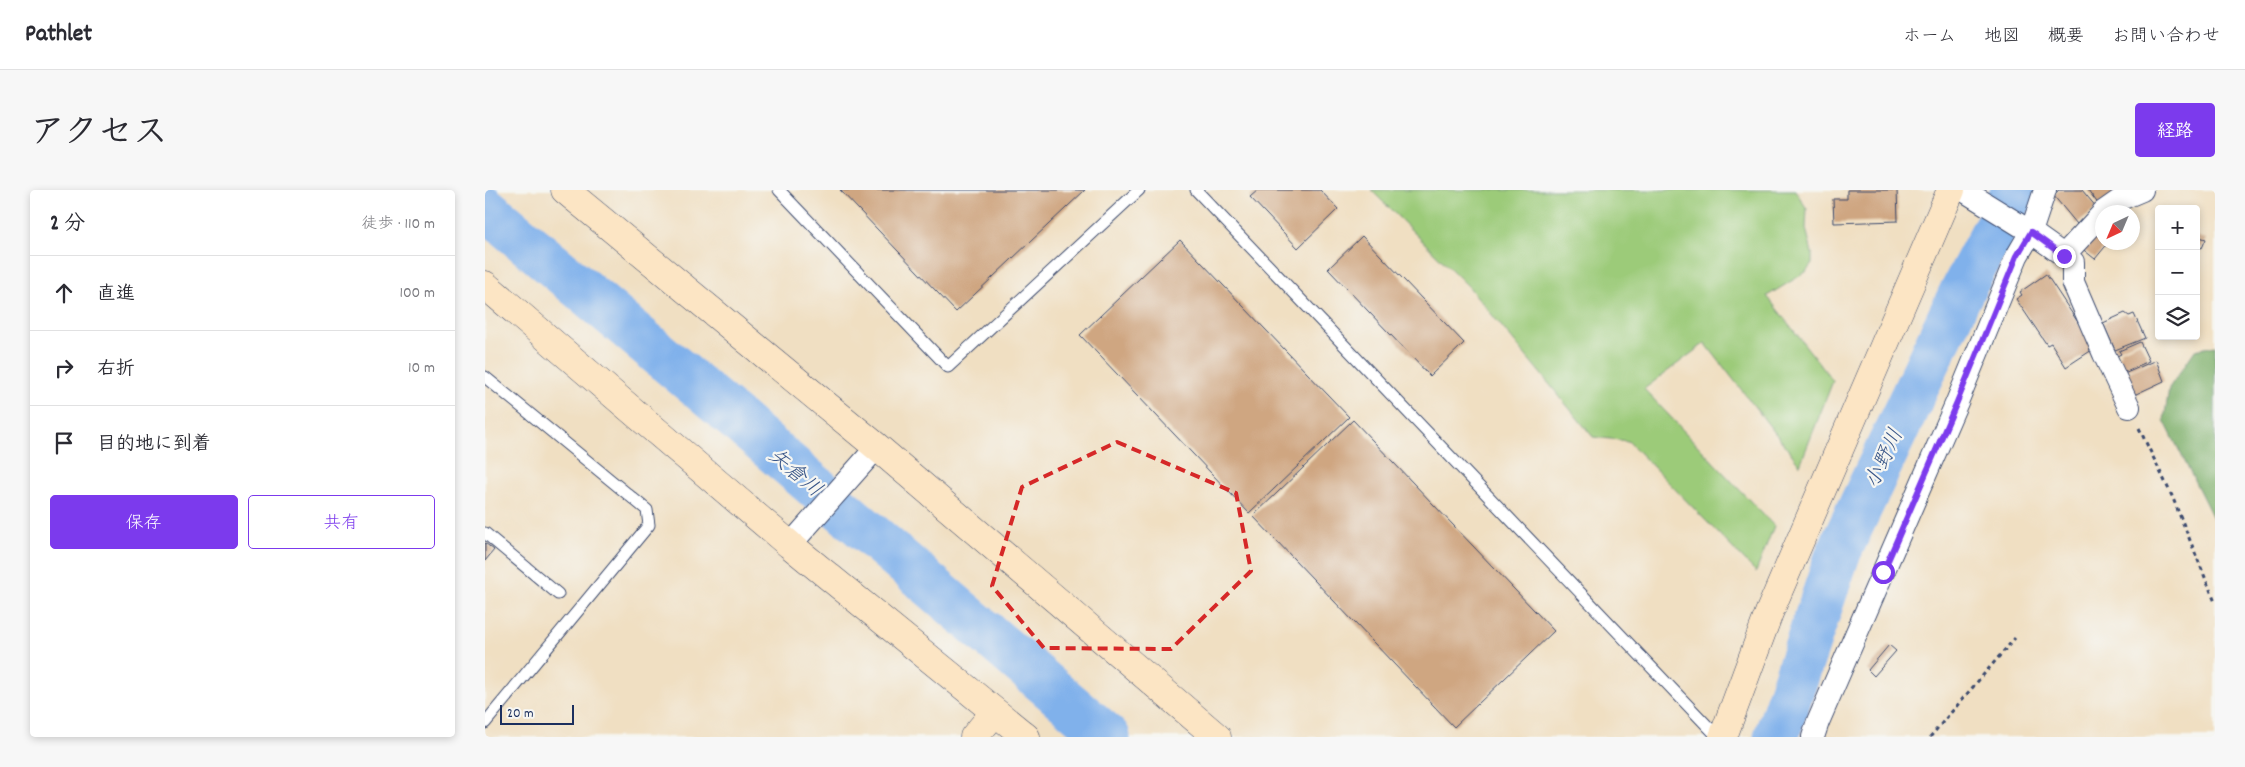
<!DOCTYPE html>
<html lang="ja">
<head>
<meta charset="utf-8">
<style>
  :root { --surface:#fff; --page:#f7f7f7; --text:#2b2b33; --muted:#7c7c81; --line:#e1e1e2; --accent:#7c3aed }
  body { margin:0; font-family:Dekko,"Klee One",sans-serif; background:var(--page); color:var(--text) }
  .controls { position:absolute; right:15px; top:15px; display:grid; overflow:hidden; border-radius:5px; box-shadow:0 2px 8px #0003 }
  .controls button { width:45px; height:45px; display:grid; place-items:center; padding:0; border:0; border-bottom:1px solid var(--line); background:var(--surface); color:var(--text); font:25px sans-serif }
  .compass { position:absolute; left:1610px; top:15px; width:45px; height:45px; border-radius:50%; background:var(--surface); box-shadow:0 2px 8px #0003; rotate:224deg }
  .scale { position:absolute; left:15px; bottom:12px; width:74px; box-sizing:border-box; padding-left:5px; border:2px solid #1b2f5e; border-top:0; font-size:14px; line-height:18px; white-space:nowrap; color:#1b2f5e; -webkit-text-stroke:4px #f6f6f2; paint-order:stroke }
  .stop { position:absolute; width:15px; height:15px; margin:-11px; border:4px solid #7c3aed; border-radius:50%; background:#fff }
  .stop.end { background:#7c3aed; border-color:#fff; box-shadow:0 1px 5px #0008 }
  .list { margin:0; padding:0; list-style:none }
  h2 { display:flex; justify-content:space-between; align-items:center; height:65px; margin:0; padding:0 20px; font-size:21px }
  h2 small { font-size:16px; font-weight:400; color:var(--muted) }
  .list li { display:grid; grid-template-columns:32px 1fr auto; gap:15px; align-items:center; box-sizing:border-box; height:75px; padding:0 20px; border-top:1px solid var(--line) }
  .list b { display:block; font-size:19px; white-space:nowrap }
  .list em { font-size:16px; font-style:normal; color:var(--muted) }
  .actions { display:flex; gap:10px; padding:15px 20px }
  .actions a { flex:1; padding:11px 0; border:1px solid var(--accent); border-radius:5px; text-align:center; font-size:18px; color:var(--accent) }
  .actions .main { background:var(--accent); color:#fff }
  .icon { flex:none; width:28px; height:28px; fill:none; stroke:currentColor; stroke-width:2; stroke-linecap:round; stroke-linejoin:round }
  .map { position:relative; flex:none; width:1730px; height:547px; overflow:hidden; border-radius:5px }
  header { display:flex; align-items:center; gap:30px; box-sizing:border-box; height:70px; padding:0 25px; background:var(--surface); border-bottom:1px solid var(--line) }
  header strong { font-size:24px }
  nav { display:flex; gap:28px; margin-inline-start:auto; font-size:18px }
  .intro { display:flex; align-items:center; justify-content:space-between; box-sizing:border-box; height:120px; padding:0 30px }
  h1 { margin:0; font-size:35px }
  .button { padding:12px 22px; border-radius:5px; background:var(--accent); color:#fff; font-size:18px; font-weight:700 }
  main { display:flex; gap:30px; padding:0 30px }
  aside { flex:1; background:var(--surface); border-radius:5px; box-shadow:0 2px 8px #0003 }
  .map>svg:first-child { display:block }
</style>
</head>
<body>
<header>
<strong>Pathlet</strong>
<nav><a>ホーム</a><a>地図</a><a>概要</a><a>お問い合わせ</a></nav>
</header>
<div class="intro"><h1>アクセス</h1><a class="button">経路</a></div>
<main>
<aside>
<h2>2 分<small>徒歩 · 110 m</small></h2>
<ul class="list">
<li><svg class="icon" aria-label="ahead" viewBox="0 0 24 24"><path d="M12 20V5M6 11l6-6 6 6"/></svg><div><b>直進</b></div><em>100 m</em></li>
<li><svg class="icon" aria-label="right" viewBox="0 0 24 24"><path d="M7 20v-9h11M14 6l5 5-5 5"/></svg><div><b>右折</b></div><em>10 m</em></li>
<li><svg class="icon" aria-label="arrive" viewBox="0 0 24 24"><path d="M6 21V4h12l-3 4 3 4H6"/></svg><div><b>目的地に到着</b></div></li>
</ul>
<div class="actions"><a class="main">保存</a><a>共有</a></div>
</aside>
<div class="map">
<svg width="1730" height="547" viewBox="0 0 1730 547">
  <rect width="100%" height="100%" fill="#f6f6f2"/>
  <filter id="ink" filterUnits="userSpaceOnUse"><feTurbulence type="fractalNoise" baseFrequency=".02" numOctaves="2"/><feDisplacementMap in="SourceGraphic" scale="10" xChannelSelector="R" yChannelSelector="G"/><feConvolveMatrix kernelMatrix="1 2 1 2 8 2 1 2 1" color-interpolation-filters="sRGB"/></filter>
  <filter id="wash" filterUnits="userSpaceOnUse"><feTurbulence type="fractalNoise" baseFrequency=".0096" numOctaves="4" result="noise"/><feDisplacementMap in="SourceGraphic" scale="20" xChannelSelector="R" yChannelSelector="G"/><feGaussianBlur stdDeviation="1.12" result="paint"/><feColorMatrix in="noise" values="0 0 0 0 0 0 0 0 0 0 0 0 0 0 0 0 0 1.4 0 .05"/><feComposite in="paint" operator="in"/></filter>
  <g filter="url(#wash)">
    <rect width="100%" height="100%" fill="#f0dfc2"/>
    <!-- green -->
    <path fill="#9ccb79" stroke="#5c7d6c" d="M886,0H1310L1322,19L1321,38L1327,63V74L1321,82L1282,106L1348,191L1315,275L1220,153L1159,199L1289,336L1271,382L1143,251L1108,247L984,97Z"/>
    <!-- forest -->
    <path fill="#7daf69" stroke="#4c6f64" d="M1730,156V332L1679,230L1684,198L1710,160Z"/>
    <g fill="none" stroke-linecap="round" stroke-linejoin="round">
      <!-- river -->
      <path stroke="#80b1eb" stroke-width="45" d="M0,18L237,217L623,547
        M1291,547L1353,364L1476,103L1530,0"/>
    </g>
    <g id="blocks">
      <!-- building -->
      <path fill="#cfa681" d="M355,0H600L471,122Z
        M773,0H835L853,19L813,58L765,7Z
        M1362,0H1412L1413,31L1349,33L1348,9H1362Z
        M1574,0H1597L1612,18L1592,34L1568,5Z
        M1603,0H1638L1614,15Z
        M1618,31V52H1624L1610,69L1595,57Z
        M877,46L979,153L945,186L843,79Z
        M1711,46L1721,49L1717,58L1711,56Z
        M695,50L864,227L764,323L595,145Z
        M1561,84L1610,158L1581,177L1566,153L1562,155L1531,109L1537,105L1535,102Z
        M1640,123L1644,126L1649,124L1660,148L1630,160L1618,133Z
        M1655,152L1664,171L1639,182L1632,166L1636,164L1634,161Z
        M1671,170L1679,191L1649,205L1639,184Z
        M868,230L1069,441L969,537L768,326Z
        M0,353L9,360L0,371Z
        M1404,455L1411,461L1389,486L1383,480Z"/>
    </g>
  </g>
  <g filter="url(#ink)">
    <use href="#blocks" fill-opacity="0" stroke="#3b496d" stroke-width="1"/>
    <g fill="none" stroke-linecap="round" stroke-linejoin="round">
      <defs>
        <path id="lane" d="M294,0L463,177L654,0
          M711,0L1233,547
          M0,187L162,320L164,335L0,533
          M0,343L73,404"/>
        <path id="street" d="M1478,0L1546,42L1588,72V92L1619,164L1644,217
          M1618,22L1638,8L1657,0
          M1579,65L1618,23
          M305,355L392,257
          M1328,547L1333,532L1472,212L1532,66L1546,42L1560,0"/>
        <path id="secondary" d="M80,0L392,257L732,547
          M0,95L305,355L541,547
          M489,547L510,522
          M1238,547L1284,423L1466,0"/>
      </defs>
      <!-- lane casing -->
      <use href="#lane" stroke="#3b496d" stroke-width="13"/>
      <!-- street casing -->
      <use href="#street" stroke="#3b496d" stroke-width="24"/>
      <!-- secondary casing -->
      <use href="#secondary" stroke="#3b496d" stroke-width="29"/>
      <!-- path -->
      <path stroke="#3b496d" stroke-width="3" stroke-dasharray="4 4" stroke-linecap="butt" d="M1654,238L1687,306L1730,412
        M1445,547L1530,448"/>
      <!-- lane -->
      <use href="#lane" stroke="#fff" stroke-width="11"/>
      <!-- street -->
      <use href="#street" stroke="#fff" stroke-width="22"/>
      <!-- secondary -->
      <use href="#secondary" stroke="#fce5c4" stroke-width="28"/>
    </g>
  </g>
  <g fill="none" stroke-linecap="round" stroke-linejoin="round" filter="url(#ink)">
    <!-- route -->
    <path stroke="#7c3aed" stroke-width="6" d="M1398,382L1472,212L1532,66L1546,42L1579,66"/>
  </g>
  <!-- marked area -->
  <path fill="none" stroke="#d62828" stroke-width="4" stroke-dasharray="10 6" stroke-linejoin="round" d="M632,252L751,303L766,381L686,459L559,458L507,396L537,297Z"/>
  <g text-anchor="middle" stroke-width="4.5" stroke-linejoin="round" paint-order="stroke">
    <!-- water labels -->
    <g font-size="21" font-style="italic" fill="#395688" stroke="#f6f6f2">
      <text transform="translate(1398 268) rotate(-65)" y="7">小野川</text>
      <text transform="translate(311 282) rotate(40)" y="7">矢倉川</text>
    </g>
  </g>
</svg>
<div class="controls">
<button>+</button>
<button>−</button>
<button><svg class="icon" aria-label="layers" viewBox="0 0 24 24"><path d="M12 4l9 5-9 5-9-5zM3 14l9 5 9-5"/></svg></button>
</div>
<svg class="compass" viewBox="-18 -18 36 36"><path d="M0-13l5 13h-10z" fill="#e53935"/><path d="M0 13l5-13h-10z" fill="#7c7c81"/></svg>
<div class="scale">20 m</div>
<div class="stop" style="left:1398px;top:382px"></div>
<div class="stop end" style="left:1579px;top:66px"></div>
</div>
</main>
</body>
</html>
